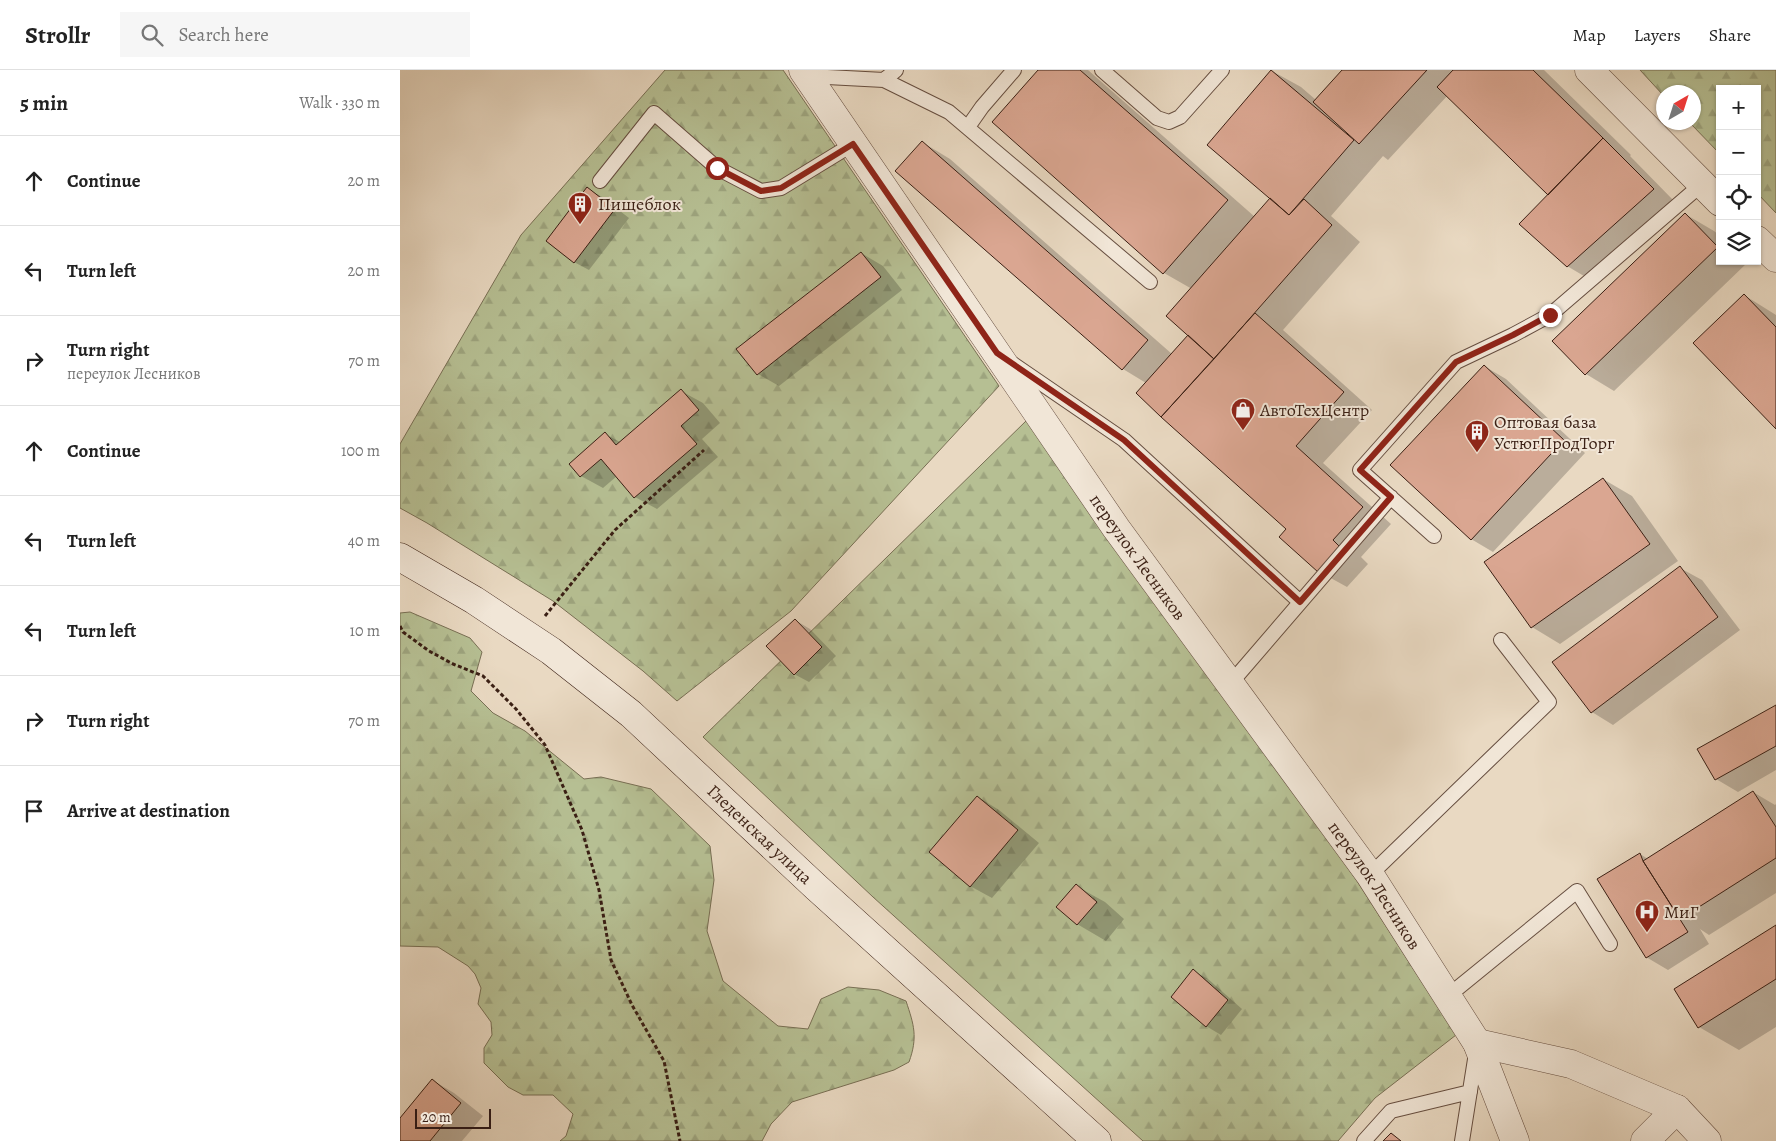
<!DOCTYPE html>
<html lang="en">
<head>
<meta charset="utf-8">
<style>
  :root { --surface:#fff; --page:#f6f6f6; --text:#222; --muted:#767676; --line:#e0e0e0 }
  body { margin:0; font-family:Alegreya,serif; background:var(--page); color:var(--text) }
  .controls { position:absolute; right:15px; top:15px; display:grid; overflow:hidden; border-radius:0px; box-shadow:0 1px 4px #0004 }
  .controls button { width:45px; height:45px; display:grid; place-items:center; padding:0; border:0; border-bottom:1px solid var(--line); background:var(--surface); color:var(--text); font:25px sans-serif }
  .compass { position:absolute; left:1256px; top:15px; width:45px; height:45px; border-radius:50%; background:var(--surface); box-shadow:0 1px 4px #0004; rotate:39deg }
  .scale { position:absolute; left:15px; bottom:12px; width:76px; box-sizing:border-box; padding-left:5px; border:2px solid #3a1f14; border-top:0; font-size:14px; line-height:18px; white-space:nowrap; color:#3a1f14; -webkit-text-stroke:4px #f1e6d7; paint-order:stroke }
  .stop { position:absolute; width:15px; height:15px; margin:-11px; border:4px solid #8f2418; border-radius:50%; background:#fff }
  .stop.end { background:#8f2418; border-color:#fff; box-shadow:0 1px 5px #0008 }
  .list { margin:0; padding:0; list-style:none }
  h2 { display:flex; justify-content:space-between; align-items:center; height:65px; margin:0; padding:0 20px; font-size:21px }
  h2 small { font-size:16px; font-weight:400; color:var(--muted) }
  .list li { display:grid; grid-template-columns:32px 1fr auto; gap:15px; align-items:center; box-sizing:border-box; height:90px; padding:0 20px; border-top:1px solid var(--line) }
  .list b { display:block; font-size:19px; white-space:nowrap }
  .list p { margin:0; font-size:16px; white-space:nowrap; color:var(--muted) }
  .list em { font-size:16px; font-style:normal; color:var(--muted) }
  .icon { flex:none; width:28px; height:28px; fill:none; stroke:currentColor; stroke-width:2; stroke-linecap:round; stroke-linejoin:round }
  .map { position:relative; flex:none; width:1376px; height:1071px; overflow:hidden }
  header { display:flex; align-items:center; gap:30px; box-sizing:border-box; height:70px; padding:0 25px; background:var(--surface); border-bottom:1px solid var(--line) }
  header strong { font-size:24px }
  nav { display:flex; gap:28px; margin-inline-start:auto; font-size:18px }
  .search { width:350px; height:45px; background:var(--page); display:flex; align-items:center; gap:12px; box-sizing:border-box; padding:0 18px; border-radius:0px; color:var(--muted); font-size:19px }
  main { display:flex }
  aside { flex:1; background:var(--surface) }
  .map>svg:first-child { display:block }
</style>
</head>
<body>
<header>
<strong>Strollr</strong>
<div class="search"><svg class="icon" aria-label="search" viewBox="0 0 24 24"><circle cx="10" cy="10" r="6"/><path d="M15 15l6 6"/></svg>Search here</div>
<nav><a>Map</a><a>Layers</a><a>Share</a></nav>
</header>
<main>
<aside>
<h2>5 min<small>Walk · 330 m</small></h2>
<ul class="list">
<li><svg class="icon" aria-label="ahead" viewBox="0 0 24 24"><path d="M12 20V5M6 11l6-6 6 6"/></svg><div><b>Continue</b></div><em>20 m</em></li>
<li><svg class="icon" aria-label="left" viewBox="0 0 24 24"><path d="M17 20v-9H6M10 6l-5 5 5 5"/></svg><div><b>Turn left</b></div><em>20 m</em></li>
<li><svg class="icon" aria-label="right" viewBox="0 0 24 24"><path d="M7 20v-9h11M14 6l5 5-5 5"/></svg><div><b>Turn right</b><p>переулок Лесников</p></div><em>70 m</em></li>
<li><svg class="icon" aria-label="ahead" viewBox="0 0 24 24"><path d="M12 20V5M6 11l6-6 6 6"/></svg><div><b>Continue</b></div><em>100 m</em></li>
<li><svg class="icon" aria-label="left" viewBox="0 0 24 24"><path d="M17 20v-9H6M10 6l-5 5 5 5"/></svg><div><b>Turn left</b></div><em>40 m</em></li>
<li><svg class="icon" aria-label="left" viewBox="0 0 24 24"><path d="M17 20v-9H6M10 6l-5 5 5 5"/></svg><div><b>Turn left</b></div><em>10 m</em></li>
<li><svg class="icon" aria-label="right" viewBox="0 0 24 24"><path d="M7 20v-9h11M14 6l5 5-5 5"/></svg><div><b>Turn right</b></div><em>70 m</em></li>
<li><svg class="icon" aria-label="arrive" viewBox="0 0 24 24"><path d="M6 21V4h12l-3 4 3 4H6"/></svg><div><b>Arrive at destination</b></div></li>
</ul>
</aside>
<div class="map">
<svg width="1376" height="1071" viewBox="0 0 1376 1071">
  <defs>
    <pattern id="forest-firs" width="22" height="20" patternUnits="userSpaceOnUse" patternTransform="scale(1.25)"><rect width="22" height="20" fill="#b6bf93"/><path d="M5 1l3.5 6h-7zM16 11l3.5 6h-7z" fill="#9da47e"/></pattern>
  </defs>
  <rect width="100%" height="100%" fill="#e9d9c2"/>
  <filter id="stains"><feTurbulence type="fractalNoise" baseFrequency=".004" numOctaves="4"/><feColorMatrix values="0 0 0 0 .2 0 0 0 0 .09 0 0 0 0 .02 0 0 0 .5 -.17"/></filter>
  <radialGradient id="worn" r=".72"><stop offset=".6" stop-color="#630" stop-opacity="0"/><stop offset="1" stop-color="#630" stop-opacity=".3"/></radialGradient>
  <!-- forest -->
  <path fill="url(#forest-firs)" stroke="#786f54" d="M265,0H383L599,316L391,541L277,631L243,601L153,531L27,453L0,438V374L121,165Z
    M1240,0H1376V143L1357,123V19H1320V84L1290,53L1294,52V22H1264L1263,25Z
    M627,350L955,808L1056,965L975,1028L938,1071H743L473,827L303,667Z
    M10,542L70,568L82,582L71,621L93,643L125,661L184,709L201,707L251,719L310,776L314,810L307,861L323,911L378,956L408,959L421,929L448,917L479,920L506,931C514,955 518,967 509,992L494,1000L392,1032L371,1054L362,1071H160L166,1066L173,1044L153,1025H123L108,1017L84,993V978L92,965L91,952L78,934L81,918L75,904L68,896L38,877L0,876V543Z"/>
  <!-- shadow -->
  <path fill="#0003" d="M640,0H688L855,147L872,128L809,75L872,1L901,17L916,30L943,0H1144L1231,85L1230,86L1275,132L1189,209L1167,196L1150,124L1048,25L988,90L983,86L931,146L960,172L883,260L972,340L923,393L991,454L961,487L968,494L947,517L918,501L888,459L746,313L723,299L522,72L550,89L772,284L790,266L792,219L764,203Z
    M188,119L202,127L229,148L189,200L174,192Z
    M1285,144L1314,161L1320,166V191H1344L1346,194L1214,321L1186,304Z
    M461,183L483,196L502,220L379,316L358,304Z
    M1344,225L1376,245V357Z
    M1084,296L1106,309L1185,383L1093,482L1071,469Z
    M281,321L303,333L320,353L302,369L318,387L257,439L235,427L217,406L203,418L181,406L205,364L220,372Z
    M1203,409L1232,426L1278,491L1160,574L1132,557Z
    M1280,498L1302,510L1340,560L1213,655L1192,642Z
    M395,550L410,559L436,586L409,612L394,604Z
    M1376,636V700L1338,722L1316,709Z
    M1353,722L1375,735L1376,734V823L1309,865L1300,859L1309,874L1268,900L1246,887L1240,784L1248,789Z
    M578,727L599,740L639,773L592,828L570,816Z
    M676,816L705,832L724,849L706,871L677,854Z
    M1376,856V957L1339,980L1299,957Z
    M794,901L808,909L842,939L821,965L806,956Z
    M32,1010L54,1023L83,1046L62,1071H0V1049Z"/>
  <!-- building -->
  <path fill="#daa691" stroke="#3a1f14" d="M638,0H680L828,130L763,204L592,52Z
    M871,0L954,70L889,145L807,75Z
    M942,0H1027L959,74L913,32Z
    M1053,0H1133L1203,68L1148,125L1037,17Z
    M1203,68L1254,119L1167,197L1119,154Z
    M522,71L748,270L722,300L495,101Z
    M187,117L215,139L174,193L146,171Z
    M870,128L889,145L904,129L932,155L814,289L766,246Z
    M1285,143L1318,177L1185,305L1152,271Z
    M461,182L481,207L357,305L336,279Z
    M1344,224L1376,257V359L1293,273Z
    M855,243L944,322L896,376L963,437L933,470L940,477L918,502L879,467L886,459L761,347Z
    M788,265L814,289L761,347L736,323Z
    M1084,295L1164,370L1071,470L990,395Z
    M281,319L299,340L281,356L297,374L234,428L201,389L180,407L169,394L205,362L216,375Z
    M1203,408L1250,474L1131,558L1084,492Z
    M1280,496L1318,547L1191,643L1152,592Z
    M395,549L422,577L394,605L366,576Z
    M1376,635V676L1315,710L1297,679Z
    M1353,721L1376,757V788L1280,849L1243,791Z
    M577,726L618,760L570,817L529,782Z
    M1240,783L1243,791L1288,862L1246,888L1197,809Z
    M676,814L697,832L677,855L656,837Z
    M1376,855V909L1298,958L1274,919Z
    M793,899L828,930L806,957L771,927Z
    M32,1009L61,1033L30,1071H0V1048Z
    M991,1063L1001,1071H983Z"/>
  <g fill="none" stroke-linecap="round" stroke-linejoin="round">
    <defs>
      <path id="service" d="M702,0L757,48L769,52L780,47L822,0
        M408,6L484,10L549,42L750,212
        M484,10L496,0
        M568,57L582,37L614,0
        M200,111L254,43L317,98L361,121L381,118L453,74
        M613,294L724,370L900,532
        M1034,466L960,400L1056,292L1113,265L1150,245L1302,114
        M830,614L991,427
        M970,805L1149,632L1101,570
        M1048,926L1177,821L1210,874
        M964,1071L991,1041L1070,1022
        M1062,1071L1076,983"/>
      <g id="minor">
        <path id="s1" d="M403,0L716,458L970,805L1077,973L1115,1071"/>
        <path d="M1189,0L1320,132"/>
        <path d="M1357,170L1376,188"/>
        <path d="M1077,973L1171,994L1277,1039L1307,1071"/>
        <path d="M1245,1071L1277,1039"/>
      </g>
      <g id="secondary">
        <path id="s2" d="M0,487L74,530L151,581L231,644L416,817L697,1071"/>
      </g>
    </defs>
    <!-- service casing -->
    <use href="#service" stroke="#664e40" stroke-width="16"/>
    <!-- minor casing -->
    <use href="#minor" stroke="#664e40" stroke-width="29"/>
    <!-- secondary casing -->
    <use href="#secondary" stroke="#3a1f14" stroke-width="29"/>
    <!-- path -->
    <path stroke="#3a1f14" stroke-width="3" stroke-dasharray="4 2.5" stroke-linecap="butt" d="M145,546L215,460L304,380
      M0,556L3,562L29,581L53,594L83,606L116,639L145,675L182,760L199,820L211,890L232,935L264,991L280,1071"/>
    <!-- service -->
    <use href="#service" stroke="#f1e6d7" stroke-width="14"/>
    <!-- minor -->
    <use href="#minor" stroke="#f1e6d7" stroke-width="28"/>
    <!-- secondary -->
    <use href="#secondary" stroke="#f1e6d7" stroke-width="28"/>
  </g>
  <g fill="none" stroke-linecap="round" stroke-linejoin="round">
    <!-- route -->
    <path stroke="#8f2418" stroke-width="6" d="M317,98L361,121L381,118L453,74L597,283L724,370L900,532L991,427L960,400L1056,292L1113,265L1150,245"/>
  </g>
  <!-- icons -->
  <defs>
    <symbol id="building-pin" viewBox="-11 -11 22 30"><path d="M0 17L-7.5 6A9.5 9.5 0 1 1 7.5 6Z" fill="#8f2418" stroke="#f1e6d7"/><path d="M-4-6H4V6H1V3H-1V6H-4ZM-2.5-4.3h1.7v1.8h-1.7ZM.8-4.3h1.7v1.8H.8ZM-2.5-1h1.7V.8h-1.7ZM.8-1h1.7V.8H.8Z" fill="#fff"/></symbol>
    <symbol id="shop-pin" viewBox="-11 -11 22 30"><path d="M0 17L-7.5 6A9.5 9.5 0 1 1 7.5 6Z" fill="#8f2418" stroke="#f1e6d7"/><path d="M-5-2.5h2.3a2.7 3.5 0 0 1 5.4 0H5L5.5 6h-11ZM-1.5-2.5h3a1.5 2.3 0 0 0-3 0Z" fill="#fff"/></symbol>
    <symbol id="hospital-pin" viewBox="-11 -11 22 30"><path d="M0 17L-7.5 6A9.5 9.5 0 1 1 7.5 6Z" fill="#8f2418" stroke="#f1e6d7"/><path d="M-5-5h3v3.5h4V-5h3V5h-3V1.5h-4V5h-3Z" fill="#fff"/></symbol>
  </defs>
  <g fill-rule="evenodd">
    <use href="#building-pin" x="166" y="120" width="28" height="38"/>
    <use href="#shop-pin" x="829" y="326" width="28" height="38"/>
    <use href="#building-pin" x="1063" y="348" width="28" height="38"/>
    <use href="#hospital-pin" x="1233" y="828" width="28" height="38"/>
  </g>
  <g text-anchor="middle" stroke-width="4" stroke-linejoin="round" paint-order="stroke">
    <!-- poi labels -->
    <g font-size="18" fill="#3a1f14" stroke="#f1e6d7" text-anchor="start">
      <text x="198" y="140">Пищеблок</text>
      <text x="860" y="346">АвтоТехЦентр</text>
      <text x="1094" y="358">Оптовая база<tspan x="1094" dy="21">УстюгПродТорг</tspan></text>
      <text x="1264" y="848">МиГ</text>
    </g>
    <!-- street labels -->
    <g font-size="18" fill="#3a1f14" stroke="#f1e6d7">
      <text dy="6" stroke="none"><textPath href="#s1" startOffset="591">переулок Лесников</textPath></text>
      <text dy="6" stroke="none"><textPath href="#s2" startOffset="456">Гледенская улица</textPath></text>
      <text dy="6" stroke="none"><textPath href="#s1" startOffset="996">переулок Лесников</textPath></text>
    </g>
  </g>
  <rect width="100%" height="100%" filter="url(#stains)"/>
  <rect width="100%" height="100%" fill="url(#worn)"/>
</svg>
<div class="controls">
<button>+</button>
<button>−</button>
<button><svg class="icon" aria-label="locate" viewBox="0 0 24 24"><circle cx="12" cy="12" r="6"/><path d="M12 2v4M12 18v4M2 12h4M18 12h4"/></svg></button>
<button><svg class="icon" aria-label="layers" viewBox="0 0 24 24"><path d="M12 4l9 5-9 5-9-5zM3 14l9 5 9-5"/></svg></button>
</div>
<svg class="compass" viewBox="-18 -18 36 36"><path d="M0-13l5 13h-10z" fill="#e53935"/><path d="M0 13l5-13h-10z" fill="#767676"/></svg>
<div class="scale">20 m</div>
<div class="stop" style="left:317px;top:98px"></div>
<div class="stop end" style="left:1150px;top:245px"></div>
</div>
</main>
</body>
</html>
